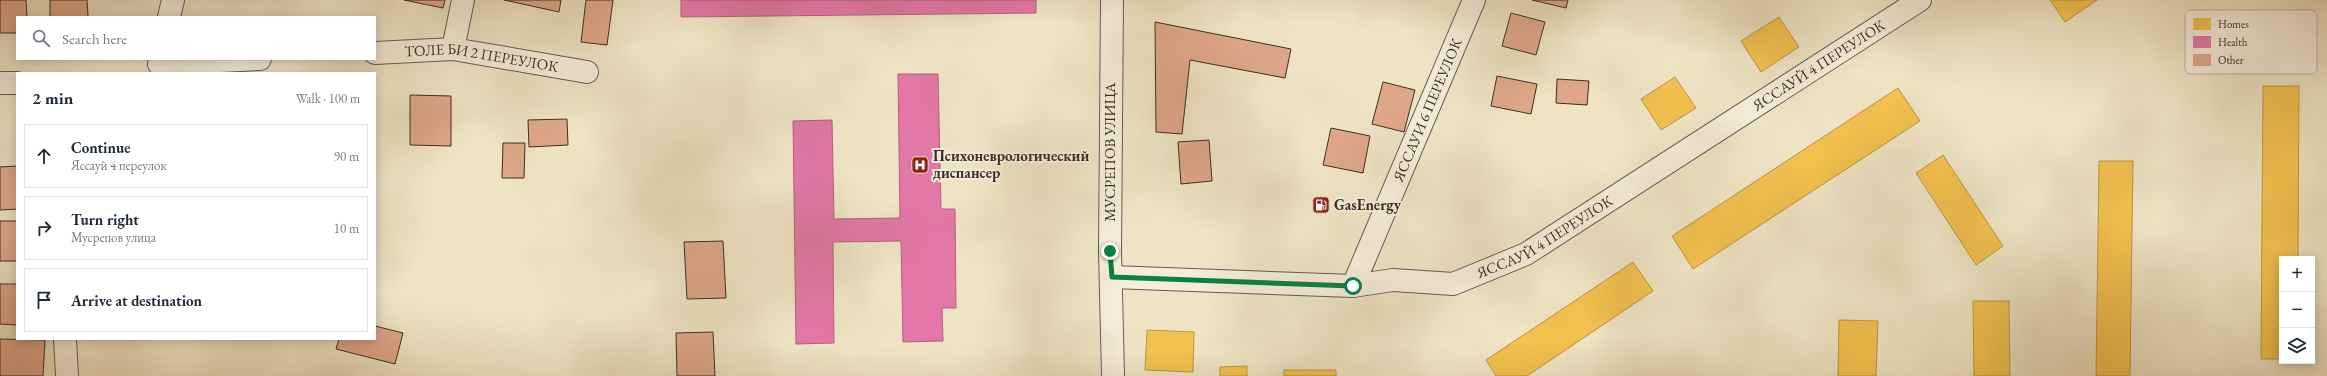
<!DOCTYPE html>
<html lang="en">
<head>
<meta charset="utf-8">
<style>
  :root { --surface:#fff; --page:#f6f6f7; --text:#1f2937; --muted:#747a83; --line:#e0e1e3 }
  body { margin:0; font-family:"EB Garamond",serif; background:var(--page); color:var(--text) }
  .controls { position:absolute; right:12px; bottom:12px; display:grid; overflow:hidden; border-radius:0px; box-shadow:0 2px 10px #0003 }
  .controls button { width:36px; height:36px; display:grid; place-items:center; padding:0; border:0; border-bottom:1px solid var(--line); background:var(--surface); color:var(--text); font:20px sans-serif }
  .stop { position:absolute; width:12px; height:12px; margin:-9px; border:3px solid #0b8043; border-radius:50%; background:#fff }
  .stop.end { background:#0b8043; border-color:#fff; box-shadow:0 1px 4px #0008 }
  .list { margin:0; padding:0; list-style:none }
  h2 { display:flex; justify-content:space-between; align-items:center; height:52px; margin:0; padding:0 16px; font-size:17px }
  h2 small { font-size:13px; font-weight:400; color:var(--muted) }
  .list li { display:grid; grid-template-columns:26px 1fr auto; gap:12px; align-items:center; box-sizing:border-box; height:64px; margin:0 8px 8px; padding:0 8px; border:1px solid var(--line); border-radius:0px }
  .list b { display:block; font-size:15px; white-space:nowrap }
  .list p { margin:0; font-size:13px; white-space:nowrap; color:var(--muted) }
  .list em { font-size:13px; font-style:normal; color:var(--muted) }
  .icon { flex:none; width:22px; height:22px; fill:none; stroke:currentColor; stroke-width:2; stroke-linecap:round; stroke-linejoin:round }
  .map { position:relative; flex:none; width:2327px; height:376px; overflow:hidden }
  .search { position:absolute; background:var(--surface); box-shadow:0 2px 10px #0003; left:16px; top:16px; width:360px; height:44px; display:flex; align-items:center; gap:10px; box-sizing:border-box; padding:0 14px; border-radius:0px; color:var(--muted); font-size:15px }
  .panel { position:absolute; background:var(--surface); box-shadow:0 2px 10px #0003; left:16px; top:72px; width:360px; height:268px; border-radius:0px }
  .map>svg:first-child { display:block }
</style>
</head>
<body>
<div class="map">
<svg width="2327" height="376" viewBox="0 0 2327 376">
  <rect width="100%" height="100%" fill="#eee4c4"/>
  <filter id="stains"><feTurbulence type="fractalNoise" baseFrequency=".005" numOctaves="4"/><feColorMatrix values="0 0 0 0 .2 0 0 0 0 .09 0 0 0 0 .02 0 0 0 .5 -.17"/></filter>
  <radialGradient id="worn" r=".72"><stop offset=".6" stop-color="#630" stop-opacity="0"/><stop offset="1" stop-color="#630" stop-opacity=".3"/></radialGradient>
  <!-- homes -->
  <path fill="#f2c14e" stroke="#bb9543" d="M2050,0H2097L2065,22Z
    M1779,17L1799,47L1761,72L1741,41Z
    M1675,77L1696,108L1661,130L1641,99Z
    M2263,86H2299L2298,259H2282V359H2261Z
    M1898,88L1920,121L1693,269L1672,236Z
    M1943,155L2003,246L1976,265L1916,173Z
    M2099,161H2133L2130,376H2096Z
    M1633,262L1653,291L1527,376H1496L1486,360Z
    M1973,301H2009L2010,376H1974Z
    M1839,320L1878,321L1876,376H1838Z
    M1147,330L1194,332L1193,372L1145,370Z
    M1247,366V376H1220V367Z
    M1284,370H1336V376H1284Z"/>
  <!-- health -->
  <path fill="#e377a8" stroke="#b06182" d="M681,0H1036V13L681,17Z
    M898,74H938L941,209H955L956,308H942L943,341L903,342L901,241L833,242L834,343L796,344L793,121L832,120L834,219L900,218Z"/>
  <!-- building -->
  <path fill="#dfa789" stroke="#3a2f28" d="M0,0H26L27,17H17V33H0Z
    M50,0H87L88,17H50Z
    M404,0H445L443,8Z
    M504,0H561L559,12Z
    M586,0H613L607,45L581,42Z
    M1532,0H1568L1566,8Z
    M1511,13L1545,22L1536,55L1502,46Z
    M1155,22L1291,49L1285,78L1190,60L1182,134L1156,132Z
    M1497,76L1537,84L1531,114L1491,106Z
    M1557,79L1589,81L1587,105L1556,103Z
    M1383,82L1415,90L1404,132L1372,124Z
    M410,95L451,96V146L410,145Z
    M567,119L568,145L529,147L528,120Z
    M1331,128L1370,136L1363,173L1323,165Z
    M1209,140L1212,181L1181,184L1178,142Z
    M503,143H525L524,178H502Z
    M17,166V209L0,210V167Z
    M0,221H17V261H0Z
    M723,241L726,298L687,299L684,242Z
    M0,284H17V325L0,324Z
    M375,326L403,333L395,364L336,349L339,339H375Z
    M713,332L715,376H677L676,333Z
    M0,339L45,340L43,376H0Z"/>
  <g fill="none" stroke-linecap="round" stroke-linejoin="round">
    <defs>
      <g id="minor">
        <path d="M1112,0L1110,251L1113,376"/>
        <path d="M169,17L173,0"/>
        <path d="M453,49L463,0"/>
        <path id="s1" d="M375,53L453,49L587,72"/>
        <path d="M159,64L260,59"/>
        <path d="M0,83H17"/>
        <path id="s2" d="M1112,277L1353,286L1393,280L1453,284L1526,254L1920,0"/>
        <path id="s3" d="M1353,286L1474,0"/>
        <path d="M65,339L67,376"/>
      </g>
    </defs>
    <!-- minor casing -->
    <use href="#minor" stroke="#675c4f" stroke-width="24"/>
    <!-- minor -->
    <use href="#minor" stroke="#f4edd9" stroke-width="22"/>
  </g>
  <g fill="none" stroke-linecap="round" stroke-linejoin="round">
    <!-- route -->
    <path stroke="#0b8043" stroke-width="5" d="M1110,251L1112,277L1353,286"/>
  </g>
  <!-- icons -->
  <defs>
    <symbol id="hospital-square" viewBox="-11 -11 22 22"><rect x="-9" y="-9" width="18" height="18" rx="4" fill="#8f2418" stroke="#f4edd9"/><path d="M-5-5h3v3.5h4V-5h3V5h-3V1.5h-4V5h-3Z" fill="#fff"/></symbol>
    <symbol id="fuel-square" viewBox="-11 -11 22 22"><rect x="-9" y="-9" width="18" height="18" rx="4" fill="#8f2418" stroke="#f4edd9"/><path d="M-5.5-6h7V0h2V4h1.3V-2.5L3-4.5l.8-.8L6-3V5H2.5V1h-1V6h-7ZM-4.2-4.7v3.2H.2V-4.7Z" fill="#fff"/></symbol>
  </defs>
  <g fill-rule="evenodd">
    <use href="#hospital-square" x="910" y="155" width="20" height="20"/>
    <use href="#fuel-square" x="1311" y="195" width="20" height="20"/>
  </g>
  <g text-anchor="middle" stroke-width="4" stroke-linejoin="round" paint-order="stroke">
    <!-- street labels -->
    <g font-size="15" fill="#3a2f28" stroke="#f4edd9">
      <text dy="5" stroke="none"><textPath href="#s1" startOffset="107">ТОЛЕ БИ 2 ПЕРЕУЛОК</textPath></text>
      <text dy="5" stroke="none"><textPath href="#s2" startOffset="769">ЯССАУЙ 4 ПЕРЕУЛОК</textPath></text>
      <text dy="5" stroke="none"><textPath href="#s3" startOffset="191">ЯССАУИ 6 ПЕРЕУЛОК</textPath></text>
      <text transform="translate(1110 152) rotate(-90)" y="5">МУСРЕПОВ УЛИЦА</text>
      <text dy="5" stroke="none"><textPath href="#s2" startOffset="445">ЯССАУЙ 4 ПЕРЕУЛОК</textPath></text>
    </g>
    <!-- poi labels -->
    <g font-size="15" font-weight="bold" fill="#3a2f28" stroke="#f4edd9" text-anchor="start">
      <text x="933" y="161">Психоневрологический<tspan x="933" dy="17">диспансер</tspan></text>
      <text x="1334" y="210">GasEnergy</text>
    </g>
  </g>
  <!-- legend -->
  <rect x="2185" y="10" width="132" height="64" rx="6" fill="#f4edd9" stroke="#bcb4a4" stroke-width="1"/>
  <rect x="2193" y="18" width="18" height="12" fill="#f2c14e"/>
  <rect x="2193" y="36" width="18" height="12" fill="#e377a8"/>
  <rect x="2193" y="54" width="18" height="12" fill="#dfa789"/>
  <g font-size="11" fill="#3a2f28">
    <text x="2218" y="28">Homes</text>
    <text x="2218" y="46">Health</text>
    <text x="2218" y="64">Other</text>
  </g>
  <rect width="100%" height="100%" filter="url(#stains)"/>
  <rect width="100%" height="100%" fill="url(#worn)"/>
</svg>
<div class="controls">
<button>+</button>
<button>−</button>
<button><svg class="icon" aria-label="layers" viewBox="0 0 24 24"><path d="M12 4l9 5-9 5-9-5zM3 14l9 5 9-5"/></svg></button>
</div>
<div class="stop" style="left:1353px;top:286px"></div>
<div class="stop end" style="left:1110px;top:251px"></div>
<div class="search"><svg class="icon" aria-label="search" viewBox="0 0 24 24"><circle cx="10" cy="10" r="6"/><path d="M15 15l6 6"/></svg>Search here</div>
<section class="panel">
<h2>2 min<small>Walk · 100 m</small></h2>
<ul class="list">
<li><svg class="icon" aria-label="ahead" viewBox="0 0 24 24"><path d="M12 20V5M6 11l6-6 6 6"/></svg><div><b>Continue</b><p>Яссауй 4 переулок</p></div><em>90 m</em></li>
<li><svg class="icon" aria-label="right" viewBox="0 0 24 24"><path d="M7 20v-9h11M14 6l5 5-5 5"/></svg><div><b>Turn right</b><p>Мусрепов улица</p></div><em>10 m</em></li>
<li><svg class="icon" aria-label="arrive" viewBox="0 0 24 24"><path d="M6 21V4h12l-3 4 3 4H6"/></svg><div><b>Arrive at destination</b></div></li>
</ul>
</section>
</div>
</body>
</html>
